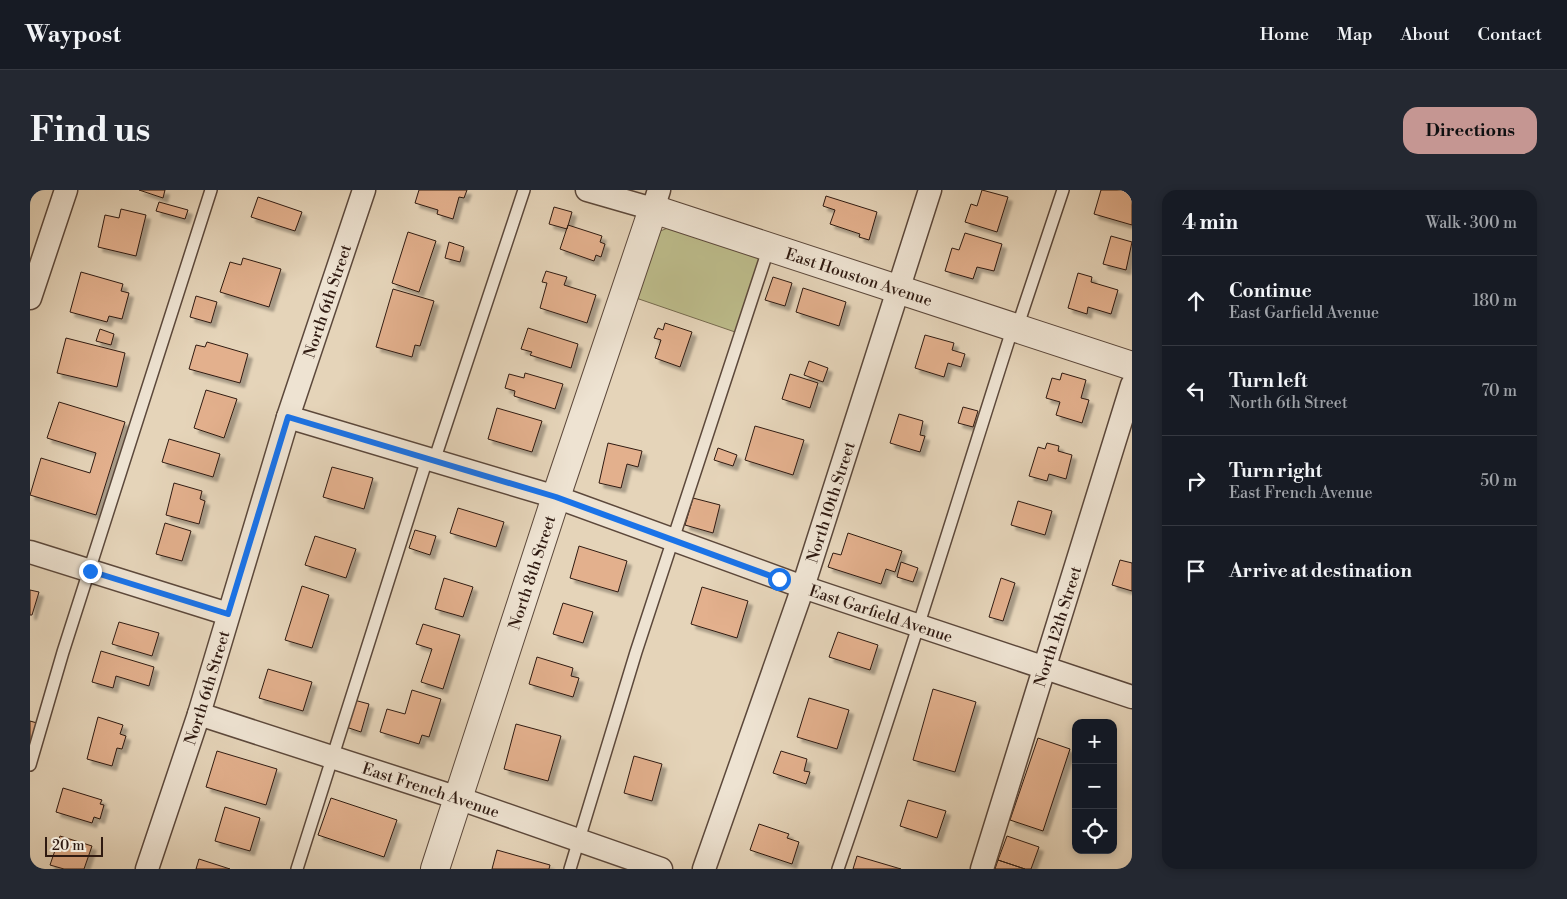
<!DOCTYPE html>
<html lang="en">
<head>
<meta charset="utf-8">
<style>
  :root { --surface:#171b24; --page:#242831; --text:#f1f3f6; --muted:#9ea1a6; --line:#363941; --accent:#c59692 }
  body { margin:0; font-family:"Libre Bodoni",serif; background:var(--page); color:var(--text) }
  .controls { position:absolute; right:15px; bottom:15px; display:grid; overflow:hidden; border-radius:10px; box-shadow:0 2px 8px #0003 }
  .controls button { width:45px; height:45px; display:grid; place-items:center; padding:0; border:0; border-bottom:1px solid var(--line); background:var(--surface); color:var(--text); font:25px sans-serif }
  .scale { position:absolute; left:15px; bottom:12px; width:58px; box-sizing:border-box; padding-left:5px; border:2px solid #2f1a11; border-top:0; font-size:14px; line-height:18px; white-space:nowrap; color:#2f1a11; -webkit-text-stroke:4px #eee3d2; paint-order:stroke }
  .stop { position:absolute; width:15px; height:15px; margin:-11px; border:4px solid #1a73e8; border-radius:50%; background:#fff }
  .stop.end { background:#1a73e8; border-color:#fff; box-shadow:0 1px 5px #0008 }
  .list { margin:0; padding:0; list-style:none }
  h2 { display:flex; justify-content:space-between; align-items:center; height:65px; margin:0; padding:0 20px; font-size:21px }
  h2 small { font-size:16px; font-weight:400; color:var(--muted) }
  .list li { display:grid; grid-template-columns:32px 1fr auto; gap:15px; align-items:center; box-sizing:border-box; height:90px; padding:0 20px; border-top:1px solid var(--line) }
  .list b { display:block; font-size:19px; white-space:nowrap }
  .list p { margin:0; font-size:16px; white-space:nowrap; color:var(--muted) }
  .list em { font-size:16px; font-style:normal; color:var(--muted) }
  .icon { flex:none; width:28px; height:28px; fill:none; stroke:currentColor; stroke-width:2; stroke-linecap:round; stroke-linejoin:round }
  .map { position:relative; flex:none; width:1102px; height:679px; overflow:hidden; border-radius:15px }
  header { display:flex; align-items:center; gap:30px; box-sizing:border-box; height:70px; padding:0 25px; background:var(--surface); border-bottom:1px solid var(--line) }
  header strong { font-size:24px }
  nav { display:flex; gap:28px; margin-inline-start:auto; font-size:18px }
  .intro { display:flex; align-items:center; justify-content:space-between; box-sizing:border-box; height:120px; padding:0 30px }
  h1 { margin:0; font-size:35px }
  .button { padding:12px 22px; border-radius:15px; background:var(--accent); color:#111; font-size:18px; font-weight:700 }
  main { display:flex; gap:30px; padding:0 30px }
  aside { flex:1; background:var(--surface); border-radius:15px; box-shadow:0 2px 8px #0003 }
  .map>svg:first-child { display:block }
</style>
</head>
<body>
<header>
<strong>Waypost</strong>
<nav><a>Home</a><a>Map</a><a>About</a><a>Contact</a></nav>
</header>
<div class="intro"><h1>Find us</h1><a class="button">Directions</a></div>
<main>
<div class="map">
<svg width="1102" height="679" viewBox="0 0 1102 679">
  <defs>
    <filter id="shadow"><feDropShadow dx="4.5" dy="4.5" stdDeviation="1" flood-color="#0004"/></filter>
  </defs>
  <rect width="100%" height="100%" fill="#e5d4b9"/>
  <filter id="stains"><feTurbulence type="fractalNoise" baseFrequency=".004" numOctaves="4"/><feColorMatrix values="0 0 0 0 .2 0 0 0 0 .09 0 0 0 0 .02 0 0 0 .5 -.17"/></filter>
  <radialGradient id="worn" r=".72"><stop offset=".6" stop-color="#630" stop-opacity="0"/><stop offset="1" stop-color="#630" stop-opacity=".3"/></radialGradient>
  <!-- green -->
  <path fill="#bcbb8a" stroke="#766a4e" d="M640,37L733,67L708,143L606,108L628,42Z"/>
  <!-- building -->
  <path fill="#e3b08d" stroke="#2f1a11" filter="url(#shadow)" d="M109,0H135L133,8Z
    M389,0H437L434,8L429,7L423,29L407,24L408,20L385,13Z
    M952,0L978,7L967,42L935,32L941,14L947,16Z
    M1071,0H1102V35L1064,24Z
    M796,6L847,22L839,50L829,47L830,44L800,34L805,20L793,16Z
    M228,7L272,22L265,41L221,27Z
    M129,12L158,20L155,29L126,21Z
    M524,17L542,22L537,39L519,34Z
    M91,19L116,25L106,66L68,57L75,25L89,28Z
    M538,35L572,46L570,52L575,54L571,67L566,65L564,71L530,59Z
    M378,42L406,51L389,102L362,93Z
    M935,43L972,54L964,81L947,77L943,89L915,81L922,58L929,60Z
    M1081,46L1102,52L1096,80L1073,74Z
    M419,52L434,57L430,72L415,68Z
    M213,68L251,79L239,117L190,102L200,72L211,75Z
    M516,81L537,87L534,95L566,105L557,133L510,118L517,93L512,92Z
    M51,82L93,94L91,101L99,103L92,129L79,126L77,132L40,122Z
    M1048,83L1062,87L1061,92L1088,100L1081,124L1058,117L1057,124L1038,118Z
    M743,87L762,93L755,116L735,110Z
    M773,98L816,112L809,136L766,122Z
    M363,99L404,111L390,156L385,155L382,167L346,157Z
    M166,106L187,112L181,133L160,127Z
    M635,133L662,142L650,177L625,168L631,150L624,148L628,138L633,140Z
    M498,138L548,154L541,178L500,165L502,162L491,159Z
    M70,139L84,144L81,155L66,151Z
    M895,145L924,153L922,160L935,164L931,177L918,173L914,187L885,178Z
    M36,148L95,163L87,197L27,183Z
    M177,152L218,164L210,193L159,179L166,155L175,157Z
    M779,171L798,178L793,192L774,185Z
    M495,183L533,194L525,219L484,206L485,201L475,198L479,184L494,188Z
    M1032,183L1056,190L1051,208L1059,210L1052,233L1026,225L1030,212L1016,208L1022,188L1030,190Z
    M760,184L788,193L780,218L752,209Z
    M176,200L207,209L194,248L164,238Z
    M29,212L95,232L66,325L0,305L11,268L60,283L66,263L17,248Z
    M933,217L948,221L943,237L928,233Z
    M467,218L512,231L502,262L458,249Z
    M869,224L893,231L890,245L895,246L890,262L860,253Z
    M725,236L774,250L763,285L715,270Z
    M139,249L190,264L183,287L132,272Z
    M578,253L612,261L608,277L597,274L591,298L569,293Z
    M1017,253L1029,256L1028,261L1042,265L1036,289L1019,284L1017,291L999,286L1008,257L1015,259Z
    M688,258L707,265L703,276L684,270Z
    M302,277L343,288L334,319L293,307Z
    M144,293L172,301L170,309L175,311L169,334L136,325Z
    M663,308L690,315L683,343L655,335Z
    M988,311L1022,321L1015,345L981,335Z
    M428,318L474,332L466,357L420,343Z
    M135,333L161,341L152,371L126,364Z
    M385,340L406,346L400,365L379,358Z
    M818,343L872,361L865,382L856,379L851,394L798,377L803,363L811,365Z
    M285,346L326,359L316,388L275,375Z
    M549,356L597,371L588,402L540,388Z
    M1090,370L1102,373V401L1082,395Z
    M871,372L888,378L883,392L867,387Z
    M414,388L443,397L433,427L405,419Z
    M971,388L985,393L973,431L959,427Z
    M272,396L299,405L282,458L255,450Z
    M672,397L718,411L707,448L661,434Z
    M0,400L9,402L2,425H0Z
    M533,413L563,422L553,453L523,444Z
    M89,432L129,443L122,466L82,454Z
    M393,434L430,445L413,499L391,492L402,459L386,454Z
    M808,442L848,455L840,480L799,467Z
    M71,461L124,477L119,496L86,486L83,498L62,492Z
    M507,467L543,478L541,486L549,488L543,507L499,494Z
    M238,479L282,492L273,521L229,508Z
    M903,499L946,512L925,582L883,570Z
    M382,500L411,509L399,547L392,545L389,554L350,542L357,519L375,524Z
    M779,508L819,520L807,559L767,547Z
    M324,510L339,514L331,542L316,537Z
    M68,527L93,535L90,544L96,546L92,559L87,558L82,576L57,569Z
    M0,531L7,533L0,555Z
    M486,534L531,546L518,591L474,579Z
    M1008,548L1040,559L1013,641L980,630Z
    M187,561L247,579L236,615L176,597Z
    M751,561L777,569L774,581L780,582L776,594L743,583Z
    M604,566L632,574L622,611L594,603Z
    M33,598L72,610L70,614L74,615L70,629L64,627L62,633L26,622Z
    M301,608L367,630L354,667L288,645Z
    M878,610L916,621L907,648L870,636Z
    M195,617L230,628L220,661L185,651Z
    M729,634L759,644L757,648L769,652L762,674L720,660Z
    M30,646L62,656L54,679H34L20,675Z
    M977,646L1009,657L1001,679H995L968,670Z
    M467,660L520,675L519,679H462Z
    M827,666L871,679H823Z
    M169,669L200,679H166Z
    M968,670L995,679H965Z"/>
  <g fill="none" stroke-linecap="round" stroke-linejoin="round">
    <defs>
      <path id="service" d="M987,138L1033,0
        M404,271L494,0
        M0,575L33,462L181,0
        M267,679L397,269
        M540,679L606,462L739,57
        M808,679C870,500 925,318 983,137"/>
      <g id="minor">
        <path d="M557,0L623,19L629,0"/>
        <path d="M0,108L36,0"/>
        <path id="s1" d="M258,227L526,307L773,397L1102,507"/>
        <path d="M0,362L198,424"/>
        <path id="s2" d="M169,524L428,608L631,679"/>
        <path id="s3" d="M117,679L169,524L258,227L334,0"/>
        <path id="s4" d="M674,679L773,397L900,0"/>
        <path id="s5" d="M952,679L1102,195"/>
      </g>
      <g id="tertiary">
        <path id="s6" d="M405,679L526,307L623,19L1102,176"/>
      </g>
    </defs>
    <!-- service casing -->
    <use href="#service" stroke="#5c483b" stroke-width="14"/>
    <!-- minor casing -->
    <use href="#minor" stroke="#5c483b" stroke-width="25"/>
    <!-- tertiary casing -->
    <use href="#tertiary" stroke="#5c483b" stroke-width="30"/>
    <!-- service -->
    <use href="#service" stroke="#eee3d2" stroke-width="11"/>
    <!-- minor -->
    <use href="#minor" stroke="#eee3d2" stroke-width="22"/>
    <!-- tertiary -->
    <use href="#tertiary" stroke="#eee3d2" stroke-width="28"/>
  </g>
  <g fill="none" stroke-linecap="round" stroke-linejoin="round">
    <!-- route -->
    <path stroke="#1a73e8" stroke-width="6" d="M60,381L198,424L258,227L526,307L749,389"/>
  </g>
  <g text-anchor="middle" stroke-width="4" stroke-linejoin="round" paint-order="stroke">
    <!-- street labels -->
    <g font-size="16" fill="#2f1a11" stroke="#eee3d2">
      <text dy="6" stroke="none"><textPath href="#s6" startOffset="912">East Houston Avenue</textPath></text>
      <text dy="6" stroke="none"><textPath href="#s3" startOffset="596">North 6th Street</textPath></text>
      <text dy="6" stroke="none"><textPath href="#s4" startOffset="388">North 10th Street</textPath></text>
      <text dy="6" stroke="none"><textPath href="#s6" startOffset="312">North 8th Street</textPath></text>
      <text dy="6" stroke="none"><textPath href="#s1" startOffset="625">East Garfield Avenue</textPath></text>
      <text dy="6" stroke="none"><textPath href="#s5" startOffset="254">North 12th Street</textPath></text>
      <text dy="6" stroke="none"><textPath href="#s3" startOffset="191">North 6th Street</textPath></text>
      <text dy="6" stroke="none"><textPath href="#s2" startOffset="244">East French Avenue</textPath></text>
    </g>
  </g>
  <rect width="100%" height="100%" filter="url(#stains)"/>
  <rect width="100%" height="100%" fill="url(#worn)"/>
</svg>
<div class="controls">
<button>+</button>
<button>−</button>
<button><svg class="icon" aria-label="locate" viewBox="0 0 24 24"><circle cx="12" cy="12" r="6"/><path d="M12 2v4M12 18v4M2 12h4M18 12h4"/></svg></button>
</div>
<div class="scale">20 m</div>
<div class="stop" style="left:749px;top:389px"></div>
<div class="stop end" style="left:60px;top:381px"></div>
</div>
<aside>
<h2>4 min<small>Walk · 300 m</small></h2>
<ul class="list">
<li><svg class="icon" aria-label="ahead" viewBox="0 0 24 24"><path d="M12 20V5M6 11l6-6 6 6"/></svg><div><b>Continue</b><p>East Garfield Avenue</p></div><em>180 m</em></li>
<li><svg class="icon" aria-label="left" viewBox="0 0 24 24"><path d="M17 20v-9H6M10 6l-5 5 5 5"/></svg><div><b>Turn left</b><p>North 6th Street</p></div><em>70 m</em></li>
<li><svg class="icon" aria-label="right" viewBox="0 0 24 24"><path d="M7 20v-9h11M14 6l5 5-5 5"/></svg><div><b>Turn right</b><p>East French Avenue</p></div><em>50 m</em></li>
<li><svg class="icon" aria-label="arrive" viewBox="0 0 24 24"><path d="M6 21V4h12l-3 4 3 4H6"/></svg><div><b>Arrive at destination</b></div></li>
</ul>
</aside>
</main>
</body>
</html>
